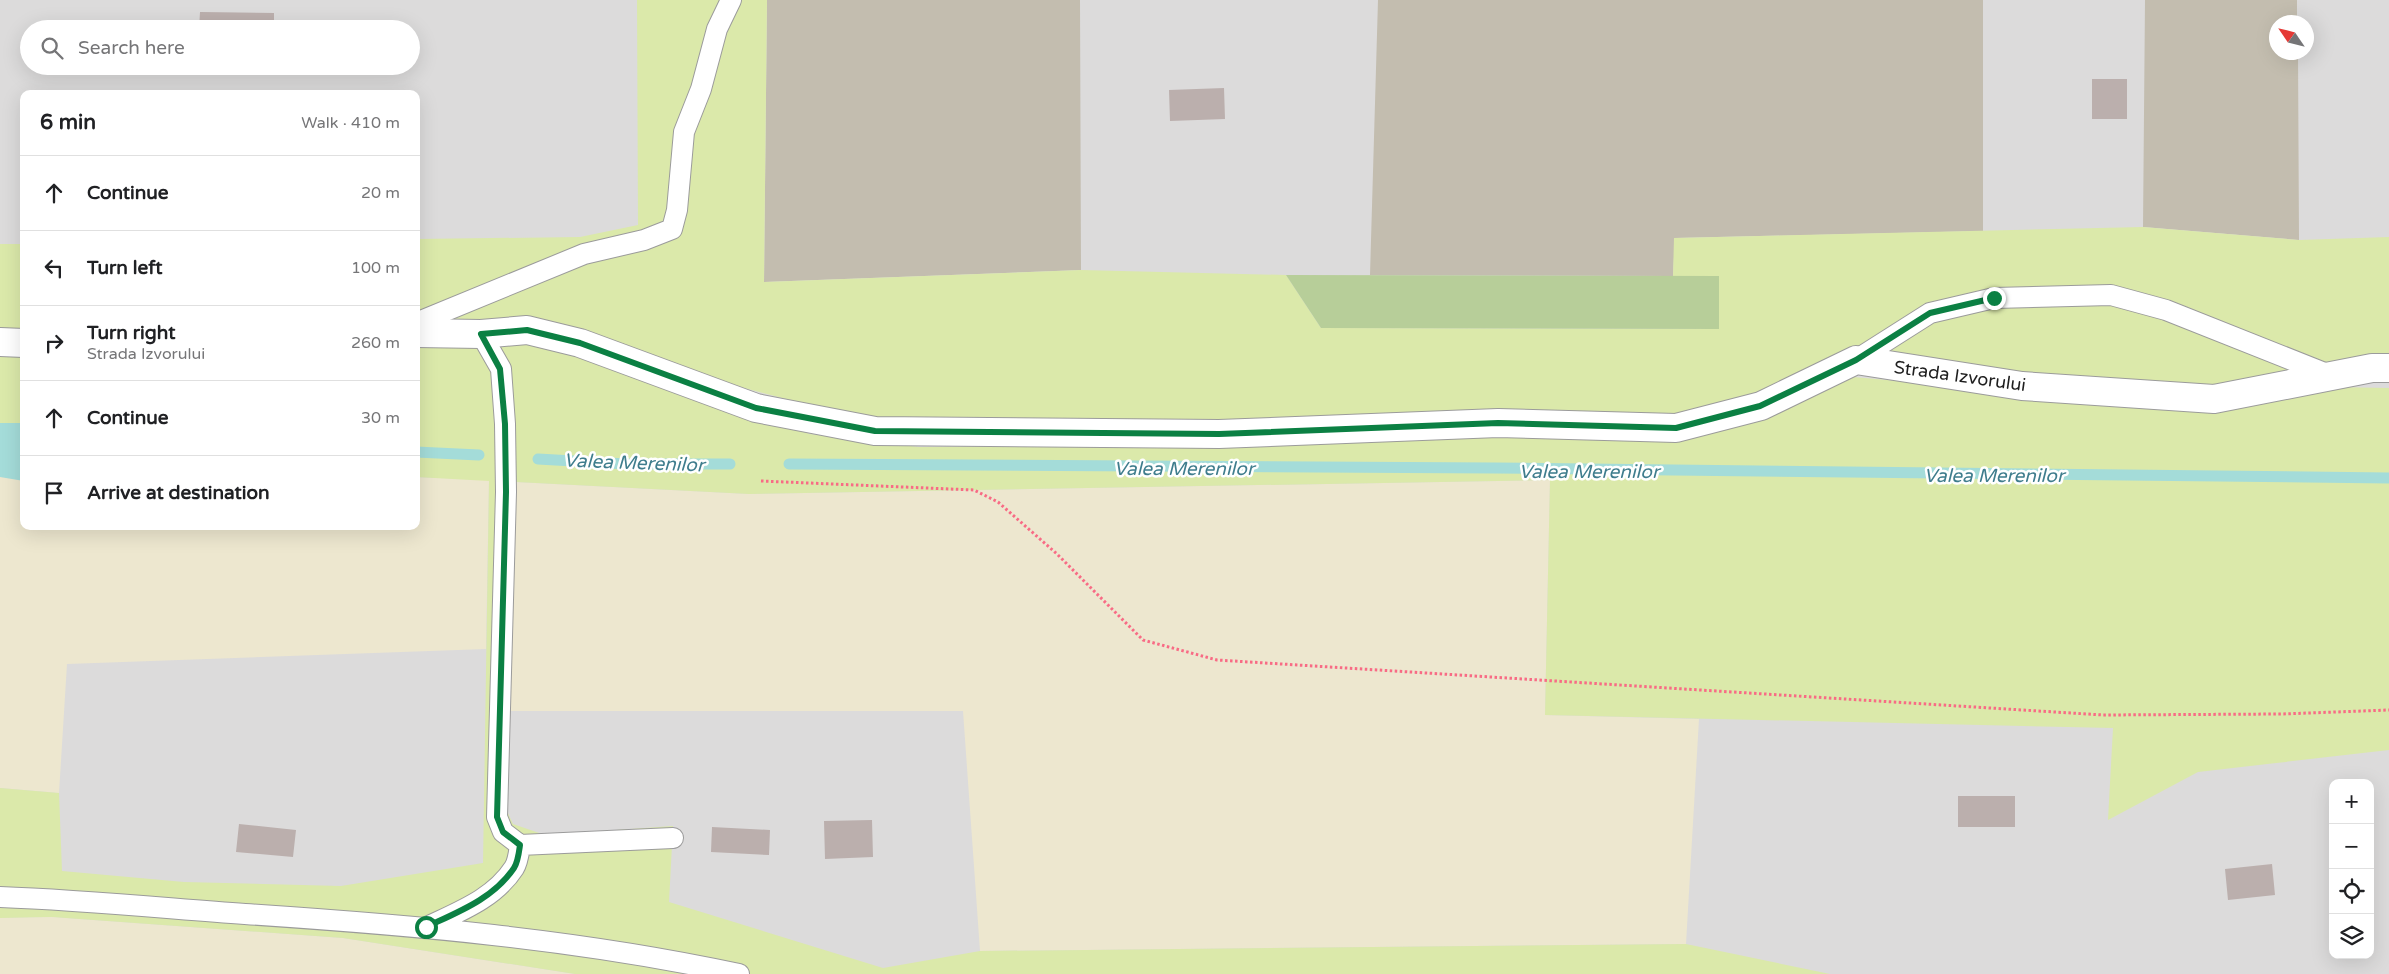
<!DOCTYPE html>
<html lang="en">
<head>
<meta charset="utf-8">
<style>
  :root { --surface:#fff; --page:#f6f6f6; --text:#202124; --muted:#757577; --line:#e0e0e0 }
  body { margin:0; font-family:"Varela Round",sans-serif; background:var(--page); color:var(--text) }
  .controls { position:absolute; right:15px; bottom:15px; display:grid; overflow:hidden; border-radius:10px; box-shadow:0 5px 20px #0002 }
  .controls button { width:45px; height:45px; display:grid; place-items:center; padding:0; border:0; border-bottom:1px solid var(--line); background:var(--surface); color:var(--text); font:25px sans-serif }
  .compass { position:absolute; left:2269px; top:15px; width:45px; height:45px; border-radius:50%; background:var(--surface); box-shadow:0 5px 20px #0002; rotate:305deg }
  .stop { position:absolute; width:15px; height:15px; margin:-11px; border:4px solid #0b8043; border-radius:50%; background:#fff }
  .stop.end { background:#0b8043; border-color:#fff; box-shadow:0 1px 5px #0008 }
  .list { margin:0; padding:0; list-style:none }
  h2 { display:flex; justify-content:space-between; align-items:center; height:65px; margin:0; padding:0 20px; font-size:21px }
  h2 small { font-size:16px; font-weight:400; color:var(--muted) }
  .list li { display:grid; grid-template-columns:32px 1fr auto; gap:15px; align-items:center; box-sizing:border-box; height:75px; padding:0 20px; border-top:1px solid var(--line) }
  .list b { display:block; font-size:19px; white-space:nowrap }
  .list p { margin:0; font-size:16px; white-space:nowrap; color:var(--muted) }
  .list em { font-size:16px; font-style:normal; color:var(--muted) }
  .icon { flex:none; width:28px; height:28px; fill:none; stroke:currentColor; stroke-width:2; stroke-linecap:round; stroke-linejoin:round }
  .map { position:relative; flex:none; width:2389px; height:974px; overflow:hidden }
  .search { position:absolute; background:var(--surface); box-shadow:0 5px 20px #0002; left:20px; top:20px; width:400px; height:55px; display:flex; align-items:center; gap:12px; box-sizing:border-box; padding:0 18px; border-radius:28px; color:var(--muted); font-size:19px }
  .panel { position:absolute; background:var(--surface); box-shadow:0 5px 20px #0002; left:20px; top:90px; width:400px; height:440px; border-radius:10px }
  .map>svg:first-child { display:block }
</style>
</head>
<body>
<div class="map">
<svg width="2389" height="974" viewBox="0 0 2389 974">
  <rect width="100%" height="100%" fill="#efe8e4"/>
  <!-- residential -->
  <path fill="#dcdbdb" fill-rule="evenodd" d="M0,0H2389V974H575L52,917L0,918ZM2276,22H2306V52H2276ZM29,29H411V66H29ZM24,94H416V526H24ZM2333,783H2370V955H2333Z"/>
  <!-- construction -->
  <path fill="#c3bdaf" d="M767,0H1080L1081,270L764,282Z
    M1378,0H1983V231L1675,238L1673,276L1370,275Z
    M2145,0H2297V22H2276V52L2298,53L2299,240L2143,227Z"/>
  <!-- farmland -->
  <path fill="#ede7cf" d="M0,456L24,458V526H416V477L489,480L486,649L67,664L59,793L0,788Z
    M1550,480L1545,715L1699,719L1686,944L980,951L963,711H510L516,482L749,494Z
    M52,917L343,938L575,974H0V918Z"/>
  <!-- grass -->
  <path fill="#dbe9aa" d="M637,0H767L764,282L1081,270L1286,275L1321,328L1719,329V276H1673L1674,238L2143,227L2299,240L2389,237V358L2216,387L2054,380L1855,349L1756,397L1671,418L1217,422L860,418L744,388L546,321H416V239L580,237L638,225Z
    M0,244H24V334L0,333Z
    M537,342L810,434L919,447L1216,444L1745,424L1853,377L2217,409L2332,387L2389,388V750L2198,772L2108,820L2113,728L1545,715L1550,480L749,494L516,482L507,811L513,824L545,835L673,826L669,902L883,968L980,951L1686,944L1830,974H575L343,938L52,917L0,918V788L59,793L62,871L184,882L341,886L483,863L489,481L416,477V346Z
    M0,355L24,356V458L0,456Z"/>
  <!-- forest -->
  <path fill="#b7ce99" d="M1286,275L1719,276V329L1321,328Z"/>
  <!-- water -->
  <path fill="#a4dcd9" d="M0,423H24V481L0,477Z"/>
  <g fill="none" stroke-linecap="round" stroke-linejoin="round">
    <!-- stream -->
    <path stroke="#a4dcd9" stroke-width="11" d="M416,452L479,455
      M538,459L626,464H730
      M789,464L1495,468L2389,478"/>
  </g>
  <!-- building -->
  <path fill="#bbafad" d="M200,12L274,13V29H199Z
    M2092,79H2127V119H2092Z
    M1224,88L1225,119L1170,121L1169,90Z
    M1958,796H2015V827H1958Z
    M872,820L873,857L825,859L824,821Z
    M239,824L296,830L293,857L236,852Z
    M712,827L770,830L769,855L711,852Z
    M2272,864L2275,895L2228,900L2225,869Z"/>
  <g fill="none" stroke-linecap="round" stroke-linejoin="round">
    <defs>
      <path id="lane" d="M416,323L584,254L644,240L672,229L677,210L684,132L701,89L717,29L731,0
        M481,334L501,369L505,424L506,492L497,817L503,832L520,845L673,838
        M1856,360L1930,313L1994,298L2111,295L2166,310L2332,376
        M0,897C82,900 163,908 245,914C411,925 576,939 739,974
        M427,927C458,912 494,899 514,868C518,862 519,852 520,845"/>
      <path id="street" d="M416,333L481,334L527,330L580,343L756,408L875,431L1219,434L1498,423L1676,428L1761,406L1856,360L2022,386L2214,399L2372,368H2389
        M0,342L24,343"/>
    </defs>
    <!-- lane casing -->
    <use href="#lane" stroke="#9b9b9b" stroke-width="22"/>
    <!-- street casing -->
    <use href="#street" stroke="#9b9b9b" stroke-width="30"/>
    <!-- path -->
    <path stroke="#f86b85" stroke-width="3" stroke-dasharray="2.5 2.5" stroke-linecap="butt" d="M761,481L974,490L998,502L1057,554L1143,640L1217,660L2103,715L2282,714L2389,710"/>
    <!-- lane -->
    <use href="#lane" stroke="#fff" stroke-width="20"/>
    <!-- street -->
    <use href="#street" stroke="#fff" stroke-width="28"/>
  </g>
  <g fill="none" stroke-linecap="round" stroke-linejoin="round">
    <!-- route -->
    <path stroke="#0b8043" stroke-width="6" d="M426,927C458,912 493,899 514,868C518,862 519,852 520,845L503,832L497,817L506,492L505,424L500,369L481,334L527,330L580,343L756,408L875,431L1219,434L1498,423L1676,428L1760,406L1856,360L1930,313L1994,298"/>
  </g>
  <g text-anchor="middle" stroke-width="5" stroke-linejoin="round" paint-order="stroke">
    <!-- street labels -->
    <g font-size="18" fill="#1e1e1e" stroke="#fff">
      <text transform="translate(1960 376) rotate(8)" y="6">Strada Izvorului</text>
    </g>
    <!-- water labels -->
    <g font-size="19" font-style="italic" fill="#3f7d8d" stroke="#fff">
      <text transform="translate(634 462) rotate(2)" y="7">Valea Merenilor</text>
      <text x="1184" y="475">Valea Merenilor</text>
      <text x="1589" y="478">Valea Merenilor</text>
      <text x="1994" y="482">Valea Merenilor</text>
    </g>
  </g>
</svg>
<div class="controls">
<button>+</button>
<button>−</button>
<button><svg class="icon" aria-label="locate" viewBox="0 0 24 24"><circle cx="12" cy="12" r="6"/><path d="M12 2v4M12 18v4M2 12h4M18 12h4"/></svg></button>
<button><svg class="icon" aria-label="layers" viewBox="0 0 24 24"><path d="M12 4l9 5-9 5-9-5zM3 14l9 5 9-5"/></svg></button>
</div>
<svg class="compass" viewBox="-18 -18 36 36"><path d="M0-13l5 13h-10z" fill="#e53935"/><path d="M0 13l5-13h-10z" fill="#757577"/></svg>
<div class="stop" style="left:426px;top:927px"></div>
<div class="stop end" style="left:1994px;top:298px"></div>
<div class="search"><svg class="icon" aria-label="search" viewBox="0 0 24 24"><circle cx="10" cy="10" r="6"/><path d="M15 15l6 6"/></svg>Search here</div>
<section class="panel">
<h2>6 min<small>Walk · 410 m</small></h2>
<ul class="list">
<li><svg class="icon" aria-label="ahead" viewBox="0 0 24 24"><path d="M12 20V5M6 11l6-6 6 6"/></svg><div><b>Continue</b></div><em>20 m</em></li>
<li><svg class="icon" aria-label="left" viewBox="0 0 24 24"><path d="M17 20v-9H6M10 6l-5 5 5 5"/></svg><div><b>Turn left</b></div><em>100 m</em></li>
<li><svg class="icon" aria-label="right" viewBox="0 0 24 24"><path d="M7 20v-9h11M14 6l5 5-5 5"/></svg><div><b>Turn right</b><p>Strada Izvorului</p></div><em>260 m</em></li>
<li><svg class="icon" aria-label="ahead" viewBox="0 0 24 24"><path d="M12 20V5M6 11l6-6 6 6"/></svg><div><b>Continue</b></div><em>30 m</em></li>
<li><svg class="icon" aria-label="arrive" viewBox="0 0 24 24"><path d="M6 21V4h12l-3 4 3 4H6"/></svg><div><b>Arrive at destination</b></div></li>
</ul>
</section>
</div>
</body>
</html>
